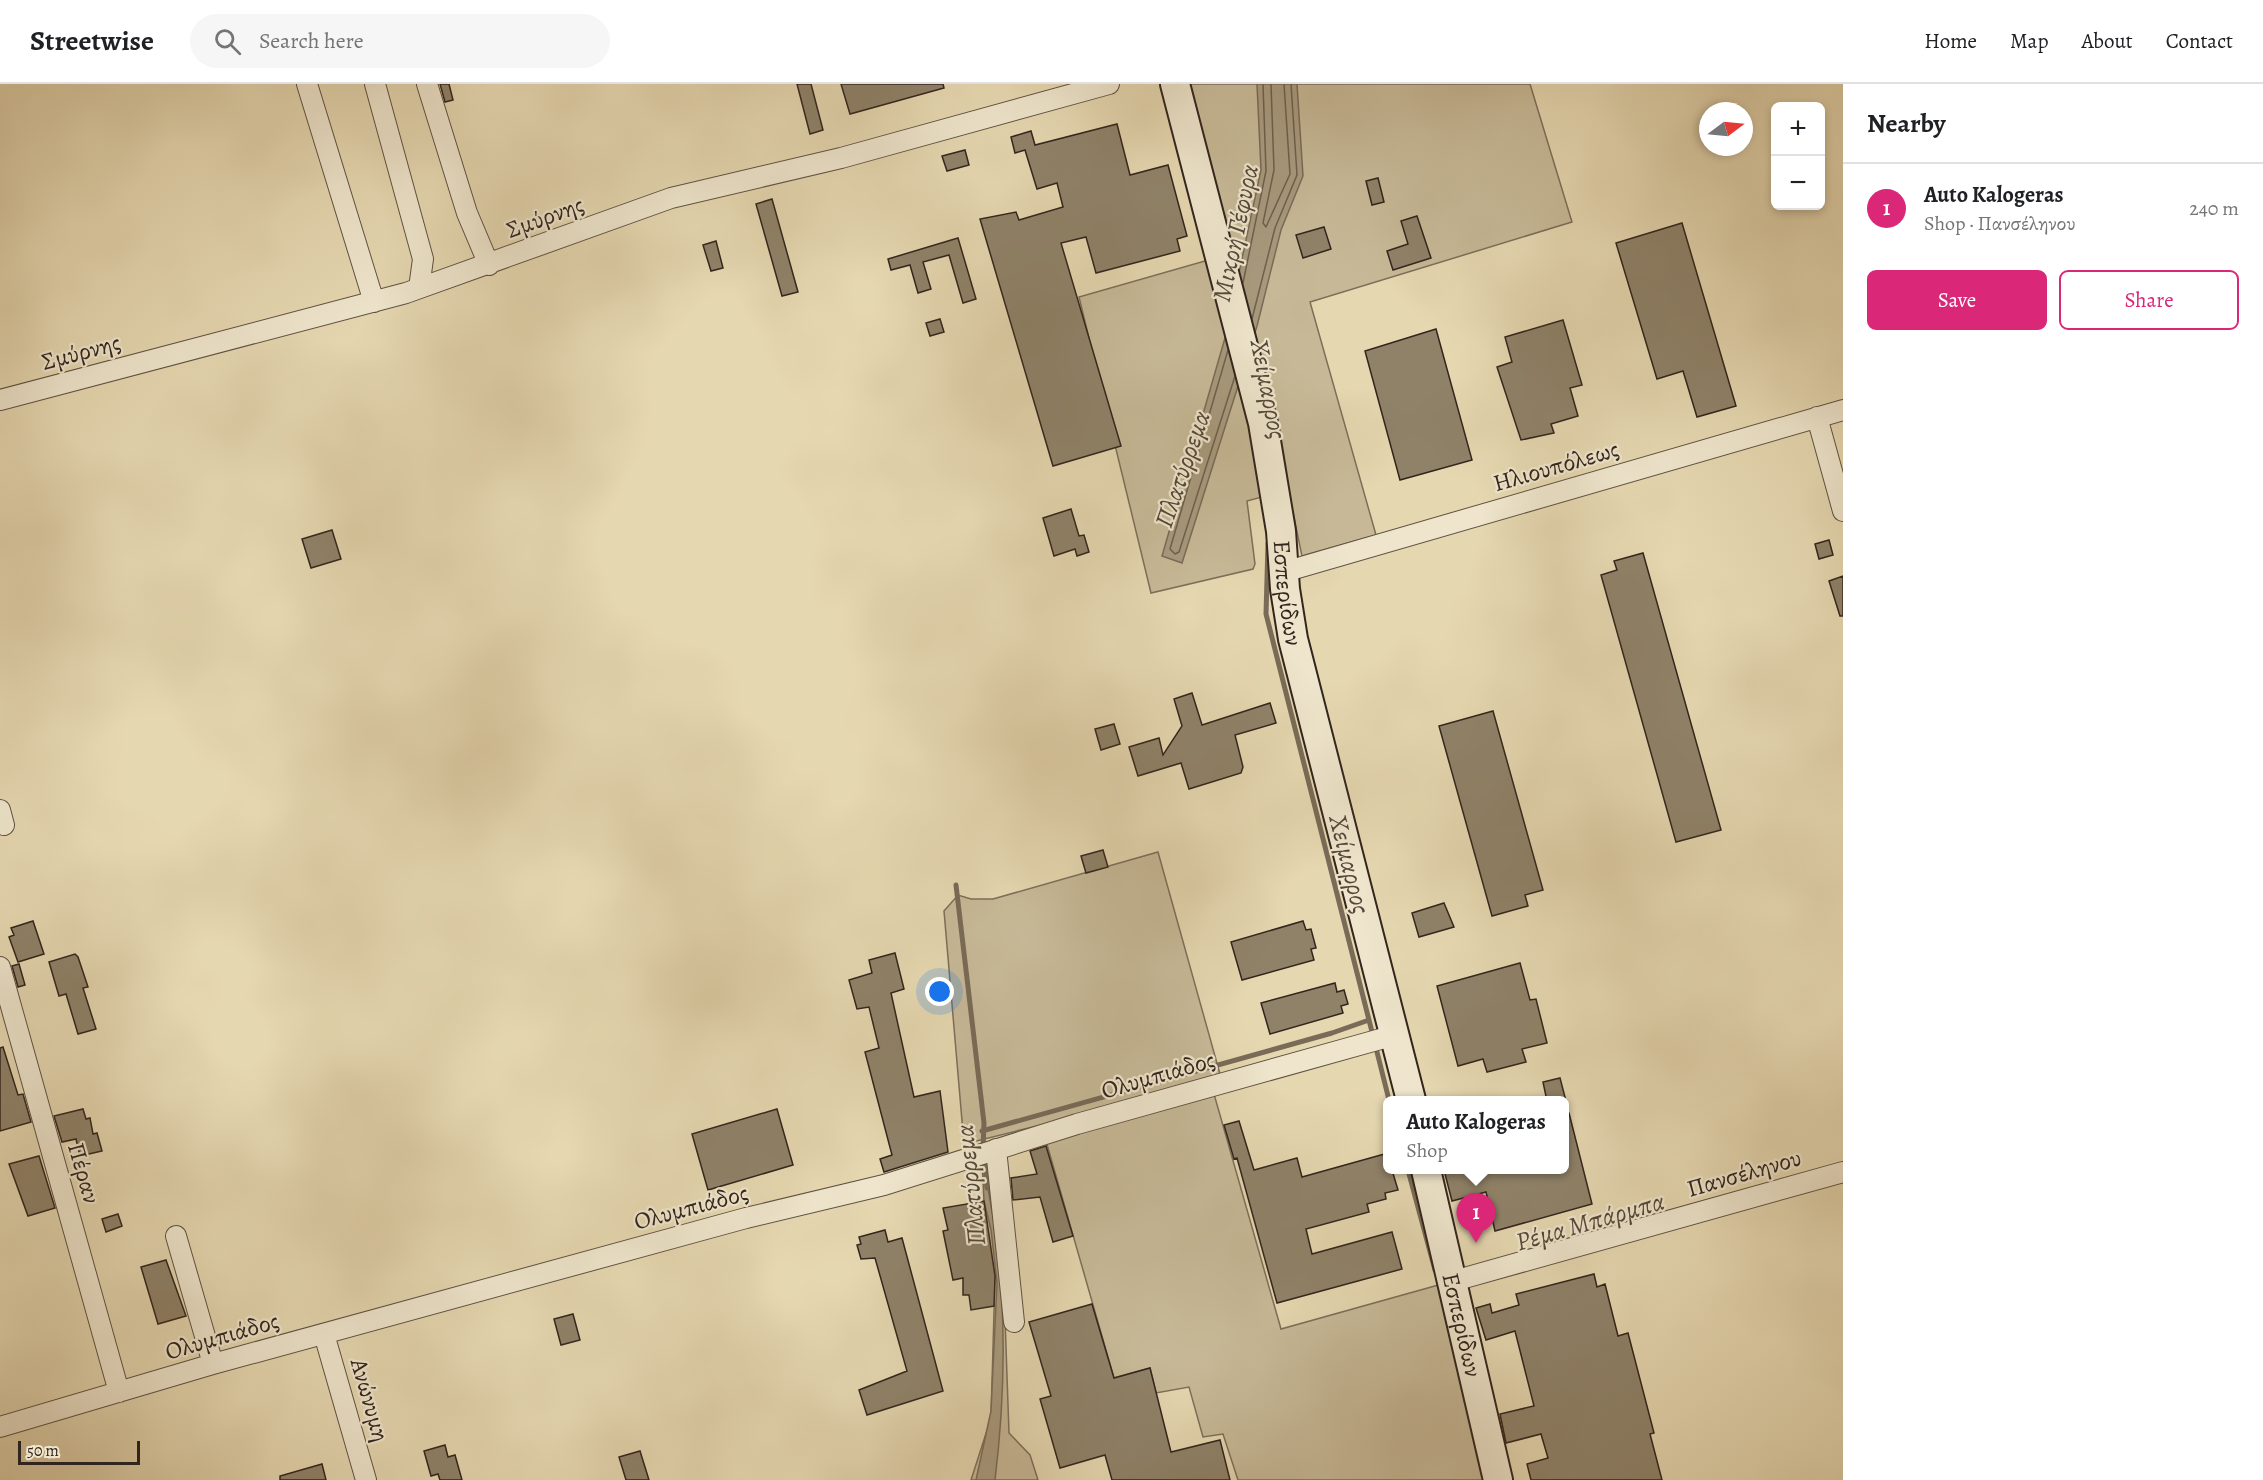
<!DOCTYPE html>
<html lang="en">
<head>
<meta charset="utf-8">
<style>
  :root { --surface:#fff; --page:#f6f6f6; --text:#202124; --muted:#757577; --line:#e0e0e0; --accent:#db2777 }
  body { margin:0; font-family:Alegreya,serif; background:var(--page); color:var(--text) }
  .controls { position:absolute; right:18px; top:18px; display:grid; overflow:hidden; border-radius:9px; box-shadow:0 3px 9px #0003 }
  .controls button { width:54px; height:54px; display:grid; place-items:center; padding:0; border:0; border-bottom:2px solid var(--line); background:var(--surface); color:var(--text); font:30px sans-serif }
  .compass { position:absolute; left:1699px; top:18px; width:54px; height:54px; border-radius:50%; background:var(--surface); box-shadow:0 3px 9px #0003; rotate:74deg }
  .scale { position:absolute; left:18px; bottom:15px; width:122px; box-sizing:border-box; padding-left:6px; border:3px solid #32251d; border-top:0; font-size:16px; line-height:21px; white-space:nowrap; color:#32251d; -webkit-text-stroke:4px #eee5cc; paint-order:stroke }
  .you { position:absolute; left:940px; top:908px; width:21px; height:21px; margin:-15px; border:4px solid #fff; border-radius:50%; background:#1a73e8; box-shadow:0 0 0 9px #1a73e833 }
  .badge { display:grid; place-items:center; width:39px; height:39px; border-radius:50%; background:var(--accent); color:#fff; font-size:20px; font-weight:700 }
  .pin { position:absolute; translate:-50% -50px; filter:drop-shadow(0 2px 3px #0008) }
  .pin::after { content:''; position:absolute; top:32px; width:21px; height:18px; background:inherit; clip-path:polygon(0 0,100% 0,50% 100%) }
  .popup { position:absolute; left:1383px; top:1012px; width:186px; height:78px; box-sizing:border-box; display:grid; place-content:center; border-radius:9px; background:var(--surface); filter:drop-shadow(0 2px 4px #0005); font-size:20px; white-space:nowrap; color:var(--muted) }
  .popup b { font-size:22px; color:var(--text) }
  .popup::after { content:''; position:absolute; left:50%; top:100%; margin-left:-12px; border:12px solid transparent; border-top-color:var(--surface) }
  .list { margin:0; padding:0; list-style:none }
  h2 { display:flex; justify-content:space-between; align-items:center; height:78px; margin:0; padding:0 24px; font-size:26px }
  h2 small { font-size:20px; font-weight:400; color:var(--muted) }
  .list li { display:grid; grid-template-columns:39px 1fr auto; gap:18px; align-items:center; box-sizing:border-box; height:90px; padding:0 24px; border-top:2px solid var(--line) }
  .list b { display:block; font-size:22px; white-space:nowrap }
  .list p { margin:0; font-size:20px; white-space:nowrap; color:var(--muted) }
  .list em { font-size:20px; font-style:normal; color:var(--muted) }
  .actions { display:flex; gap:12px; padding:18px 24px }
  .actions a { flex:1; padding:14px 0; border:2px solid var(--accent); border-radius:9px; text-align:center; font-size:21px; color:var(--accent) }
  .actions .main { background:var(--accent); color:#fff }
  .icon { flex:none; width:33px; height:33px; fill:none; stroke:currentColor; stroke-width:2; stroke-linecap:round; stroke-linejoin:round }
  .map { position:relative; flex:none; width:1843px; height:1396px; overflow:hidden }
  header { display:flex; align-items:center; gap:36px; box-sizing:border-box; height:84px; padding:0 30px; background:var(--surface); border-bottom:2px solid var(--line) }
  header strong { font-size:28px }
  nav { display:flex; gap:33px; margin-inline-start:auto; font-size:21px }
  .search { width:420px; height:54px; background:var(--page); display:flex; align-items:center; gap:15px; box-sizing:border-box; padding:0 21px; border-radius:33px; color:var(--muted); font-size:22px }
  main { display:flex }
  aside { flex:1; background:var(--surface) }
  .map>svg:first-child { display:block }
</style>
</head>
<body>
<header>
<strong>Streetwise</strong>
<div class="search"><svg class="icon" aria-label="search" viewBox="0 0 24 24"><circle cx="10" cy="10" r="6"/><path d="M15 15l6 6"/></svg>Search here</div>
<nav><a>Home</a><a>Map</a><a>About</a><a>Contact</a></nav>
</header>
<main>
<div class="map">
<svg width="1843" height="1396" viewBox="0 0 1843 1396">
  <rect width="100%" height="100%" fill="#e5d7b0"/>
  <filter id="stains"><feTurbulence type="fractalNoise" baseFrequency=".00333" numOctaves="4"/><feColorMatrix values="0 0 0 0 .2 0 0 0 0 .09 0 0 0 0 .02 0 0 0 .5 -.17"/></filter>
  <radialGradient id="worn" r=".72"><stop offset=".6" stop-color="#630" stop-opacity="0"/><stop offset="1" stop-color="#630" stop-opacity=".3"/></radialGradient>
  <!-- green -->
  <path fill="#c7b997" stroke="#7c6f5a" stroke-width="1.5" d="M1188,0H1530L1572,138L1310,218L1376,451L1302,472L1273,333L1269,411L1247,417L1255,480L1253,485L1151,509L1079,213L1212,175Z
    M1158,768L1220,990L1053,1038L964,1060L944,827L958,811L971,815H993Z
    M1214,1010L1281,1245L1442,1200L1488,1396H1238L1223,1350L1203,1353L1189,1303L1156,1309L1150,1284L1114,1294L1046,1057Z
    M983,1076L1003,1176L1009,1349L1030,1371L1038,1396H971L991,1334L995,1192L985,1139Z"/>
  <!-- water -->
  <path fill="#a89a7e" stroke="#796b57" stroke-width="1.5" d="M1257,0H1297L1303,92L1281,146L1257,242L1182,479L1162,472L1225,254L1261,86Z
    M982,1077C1007,1182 1008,1289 995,1396H976L991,1327L997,1199L991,1146L984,1117Z"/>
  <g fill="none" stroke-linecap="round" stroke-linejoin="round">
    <!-- shore -->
    <path stroke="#6d604e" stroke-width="1.5" d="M1271,0L1274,86L1263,139L1266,143L1290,90L1284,0
      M1243,199L1266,87L1263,0
      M1252,235L1275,144L1297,91L1291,0
      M1228,266L1170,465L1175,470L1179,468L1235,292"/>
    <!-- stream -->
    <path stroke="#796b57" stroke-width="5" d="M956,801L984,1039L983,1065
      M1369,936L1389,1016
      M982,1047L1332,949L1369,936L1266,530L1268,459
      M984,1074L987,1104
      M1408,1086L1435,1186"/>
  </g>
  <!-- building -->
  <path fill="#8f8269" stroke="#32251d" stroke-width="1.5" d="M440,0H449L453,16L445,18Z
    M797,0H811L823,46L810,50Z
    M841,0H943L944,4L850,30Z
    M1117,40L1130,91L1168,81L1187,152L1177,155L1180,167L1096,189L1086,153L1061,159L1121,362L1053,382L980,135L1016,128L1019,136L1063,123L1057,99L1037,105L1025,66L1015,69L1011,53L1031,47L1035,61Z
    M965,66L969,81L947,87L942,72Z
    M1378,94L1384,118L1372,121L1366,97Z
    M772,115L798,208L782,212L756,120Z
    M1417,132L1431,174L1393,186L1387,167L1408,160L1401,137Z
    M1682,139L1736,322L1697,333L1683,287L1657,295L1616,159Z
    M1324,143L1331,165L1303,174L1296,151Z
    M958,154L976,215L963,219L949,171L923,178L931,205L918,209L910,181L891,186L888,175Z
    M716,157L723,184L711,187L703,161Z
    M940,235L944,248L930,252L926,239Z
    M1563,236L1582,301L1570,304L1578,332L1551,340L1554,349L1521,356L1497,283L1512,278L1505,253Z
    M1436,245L1472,376L1400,396L1365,267Z
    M1071,425L1079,452L1084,451L1089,468L1077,472L1075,465L1054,472L1043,434Z
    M332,446L341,475L311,484L302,455Z
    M1829,456L1833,471L1819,475L1815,460Z
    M1643,469L1721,746L1676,758L1601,491L1617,486L1614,477Z
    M1843,492V532H1840L1829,497Z
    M1192,609L1202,641L1270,619L1276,639L1235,651L1243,683L1241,689L1189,705L1181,679L1138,692L1129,663L1159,654L1163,671L1182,642L1174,615Z
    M1493,627L1543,806L1525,811L1528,822L1492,832L1439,642Z
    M1114,640L1120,660L1101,666L1095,645Z
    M1103,766L1108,783L1086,789L1081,772Z
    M1444,819L1454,843L1419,853L1412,829Z
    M33,837L44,870L18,878L9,853L14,851L11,844Z
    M1303,837L1306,846L1311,845L1316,864L1311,865L1314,876L1242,896L1231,858Z
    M895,869L904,905L891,909L914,1013L940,1007L948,1068L884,1088L880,1075L892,1071L865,968L879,964L869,923L857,925L849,896L872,889L869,876Z
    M75,870L78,873L88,903L83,904L96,945L78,950L66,910L59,912L49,878Z
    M1520,879L1530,916L1536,915L1547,959L1522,965L1526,978L1487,988L1483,975L1458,982L1437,902Z
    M19,880L25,901L18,903L12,882Z
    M1335,899L1337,908L1344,906L1348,920L1341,922L1343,929L1270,950L1261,919Z
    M3,963L18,1011L23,1010L31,1038L0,1047V964Z
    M1560,994L1566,1017H1547L1543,998Z
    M83,1025L86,1035L90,1034L93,1050L97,1049L102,1067L80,1072L76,1055L62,1058L54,1032Z
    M777,1025L793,1081L708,1106L692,1050Z
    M1564,1029H1569L1592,1120L1495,1147L1486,1108L1452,1117L1444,1086H1564Z
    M1239,1037L1254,1086L1297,1074L1302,1093L1388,1069V1086H1392L1398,1106L1385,1109L1386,1115L1367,1120L1369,1128L1306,1145L1312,1170L1392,1148L1402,1185L1277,1219L1237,1074L1234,1075L1224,1041Z
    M1046,1062L1073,1152L1053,1158L1040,1113L1013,1116L1011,1094L1037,1090L1030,1067Z
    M39,1072L55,1124L28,1132L9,1080Z
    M984,1117L995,1192L994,1222L971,1226L969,1211H963V1194L953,1196L943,1147L948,1146L943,1124Z
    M118,1130L122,1142L106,1148L102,1135Z
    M885,1146L888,1158L902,1154L943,1307L867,1331L859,1306L907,1287L875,1174L861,1175L857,1161L861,1160L859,1153Z
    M166,1176L186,1232L158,1240L141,1183Z
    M1594,1190L1597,1203L1605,1200L1618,1252L1628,1249L1654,1349L1650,1350L1662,1396H1531L1527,1380L1548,1374L1541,1350L1506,1359L1500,1330L1534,1322L1515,1247L1486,1256L1476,1224L1490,1220L1492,1229L1519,1221L1516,1210Z
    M1092,1220L1114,1294L1150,1284L1171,1368L1220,1356L1230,1396H1112L1105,1371L1060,1384L1040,1315L1051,1312L1029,1238Z
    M573,1230L580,1256L561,1261L554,1235Z
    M445,1361L448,1373L455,1371L462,1396H440L438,1390L431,1392L424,1367Z
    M640,1367L649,1396H626L619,1373Z
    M322,1380L326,1396H280V1392Z"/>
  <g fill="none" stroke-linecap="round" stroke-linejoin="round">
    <defs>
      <path id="street" d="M307,0L374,218
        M375,0L423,175L419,204
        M427,0L467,129L489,181
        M0,316L406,209L671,114L841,74L1109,0
        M1817,333L1843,427
        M1284,488L1843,326
        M0,726L4,741
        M0,883L119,1308
        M996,1065L1014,1238
        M176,1152L213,1280
        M1450,1198L1843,1088
        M324,1250L366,1396
        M0,1343L213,1280L746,1134L884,1101L1077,1040L1395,951"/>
      <g id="secondary">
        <path id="s1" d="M1175,0L1263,339L1281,447L1285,505L1293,555L1411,1016"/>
        <path id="s2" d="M1426,1086L1498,1396"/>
      </g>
    </defs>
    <!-- street casing -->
    <use href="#street" stroke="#5f5242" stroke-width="22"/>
    <!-- secondary casing -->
    <use href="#secondary" stroke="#32251d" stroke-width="32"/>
    <!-- street -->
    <use href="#street" stroke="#eee5cc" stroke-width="20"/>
    <!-- secondary -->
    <use href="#secondary" stroke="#eee5cc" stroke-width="28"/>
  </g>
  <g text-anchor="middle" stroke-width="4.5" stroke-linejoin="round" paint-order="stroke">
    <!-- street labels -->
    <g font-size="24" fill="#32251d" stroke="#eee5cc">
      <text transform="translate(545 133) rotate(-20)" y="8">Σμύρνης</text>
      <text transform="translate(81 268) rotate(-15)" y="8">Σμύρνης</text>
      <text transform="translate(1556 382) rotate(-16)" y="8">Ηλιουπόλεως</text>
      <text dy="8" stroke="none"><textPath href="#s1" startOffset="522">Εσπερίδων</textPath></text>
      <text transform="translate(1158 991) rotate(-16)" y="8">Ολυμπιάδος</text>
      <text transform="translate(84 1089) rotate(74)" y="8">Πέραν</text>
      <text transform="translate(1744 1089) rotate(-16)" y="8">Πανσέληνου</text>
      <text transform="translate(691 1123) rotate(-15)" y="8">Ολυμπιάδος</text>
      <text dy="8" stroke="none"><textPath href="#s2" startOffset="159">Εσπερίδων</textPath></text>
      <text transform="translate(222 1252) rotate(-16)" y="8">Ολυμπιάδος</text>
      <text transform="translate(370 1316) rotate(74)" y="8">Ανώνυμη</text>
    </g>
    <!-- water labels -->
    <g font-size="26" font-style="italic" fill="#55483a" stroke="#eee5cc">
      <text transform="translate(1235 149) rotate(-78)" y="9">Μικρή Γέφυρα</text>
      <text transform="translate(1269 305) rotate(79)" y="9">Χείμαρρος</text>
      <text transform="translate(1182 385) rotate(-71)" y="9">Πλατύρρεμα</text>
      <text transform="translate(1350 780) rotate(76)" y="9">Χείμαρρος</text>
      <text transform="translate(970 1101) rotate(-96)" y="9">Πλατύρρεμα</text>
      <text transform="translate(1590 1137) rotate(-16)" y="9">Ρέμα Μπάρμπα</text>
    </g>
  </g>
  <rect width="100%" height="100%" filter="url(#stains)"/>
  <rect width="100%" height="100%" fill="url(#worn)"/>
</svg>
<div class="controls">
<button>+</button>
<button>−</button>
</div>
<svg class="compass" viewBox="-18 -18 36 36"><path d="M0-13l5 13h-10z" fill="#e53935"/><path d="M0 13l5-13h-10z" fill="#757577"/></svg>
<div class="scale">50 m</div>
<div class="you"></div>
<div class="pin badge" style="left:1476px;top:1159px">1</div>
<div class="popup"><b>Auto Kalogeras</b>Shop</div>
</div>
<aside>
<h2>Nearby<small></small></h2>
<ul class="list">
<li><span class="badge">1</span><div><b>Auto Kalogeras</b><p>Shop · Πανσέληνου</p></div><em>240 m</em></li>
</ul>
<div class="actions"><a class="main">Save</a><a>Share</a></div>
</aside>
</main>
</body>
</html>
